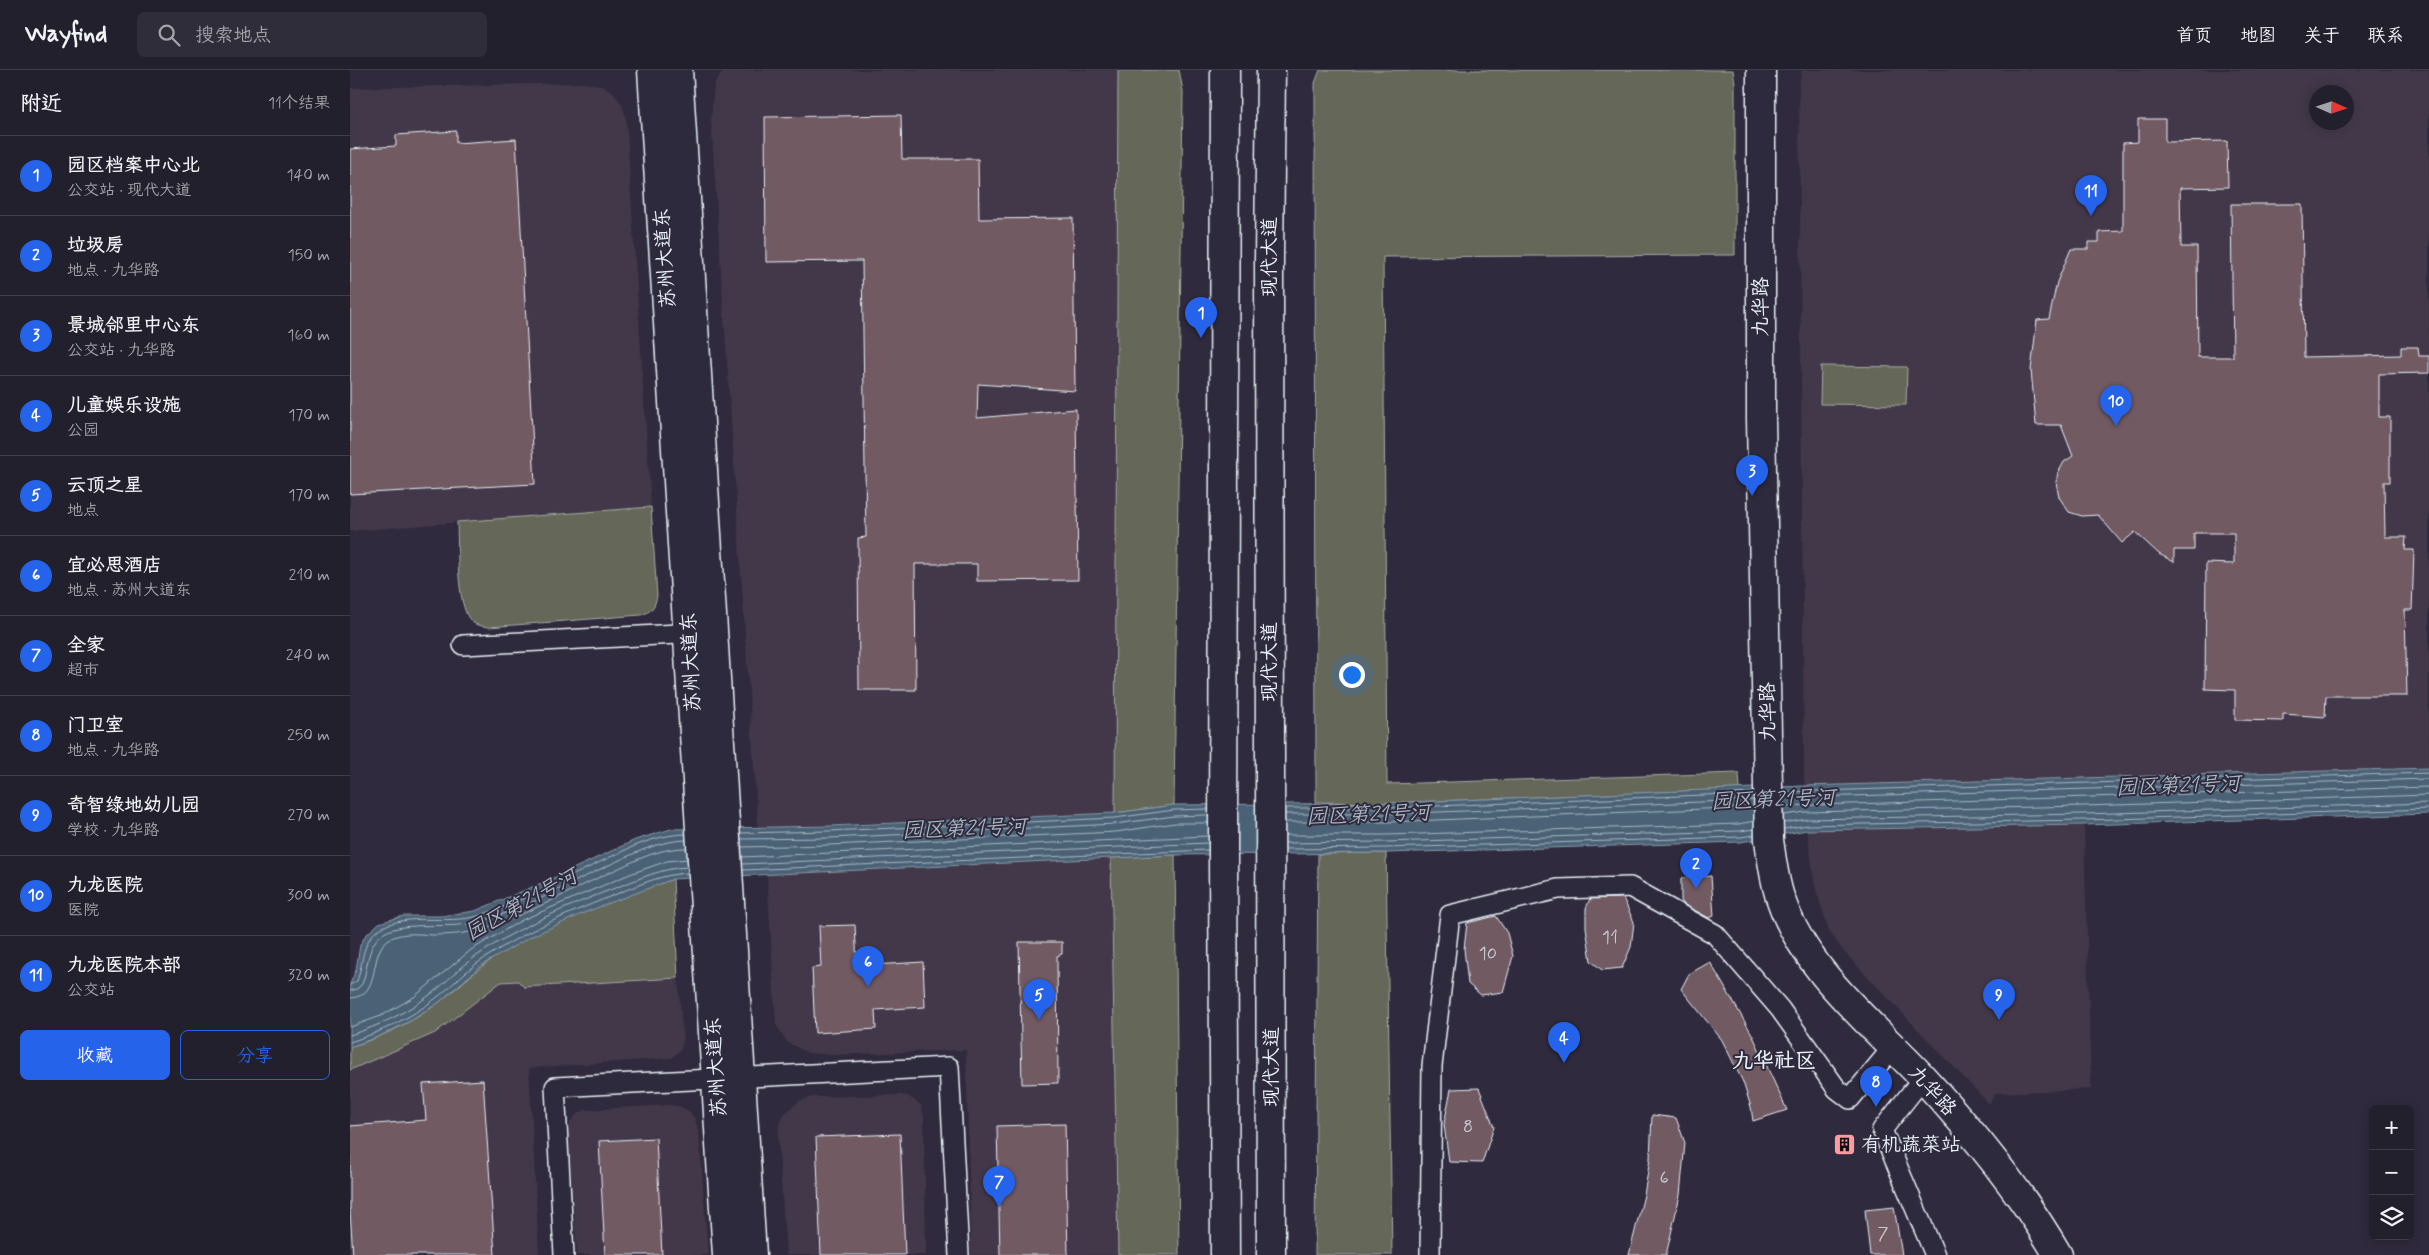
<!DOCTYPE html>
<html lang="zh">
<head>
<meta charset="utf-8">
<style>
  :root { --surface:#23202e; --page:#2f2d3a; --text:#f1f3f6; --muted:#a3a3aa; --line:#403e4a; --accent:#2563eb }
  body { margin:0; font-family:Mynerve,"LXGW WenKai TC",sans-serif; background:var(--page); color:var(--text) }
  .controls { position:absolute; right:15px; bottom:15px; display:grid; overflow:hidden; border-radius:8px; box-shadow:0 2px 12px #0003 }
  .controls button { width:45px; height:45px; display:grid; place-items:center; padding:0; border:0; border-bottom:1px solid var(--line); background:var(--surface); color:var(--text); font:25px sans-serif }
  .compass { position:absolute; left:1959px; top:15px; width:45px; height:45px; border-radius:50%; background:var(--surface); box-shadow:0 2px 12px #0003; rotate:93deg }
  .you { position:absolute; left:1001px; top:604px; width:18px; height:18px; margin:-12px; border:4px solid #fff; border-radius:50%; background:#1a73e8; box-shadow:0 0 0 8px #1a73e833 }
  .badge { display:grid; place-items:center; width:32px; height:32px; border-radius:50%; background:var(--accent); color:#fff; font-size:16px; font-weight:700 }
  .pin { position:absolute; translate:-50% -41px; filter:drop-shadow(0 1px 2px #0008) }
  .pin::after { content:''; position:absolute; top:26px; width:18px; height:15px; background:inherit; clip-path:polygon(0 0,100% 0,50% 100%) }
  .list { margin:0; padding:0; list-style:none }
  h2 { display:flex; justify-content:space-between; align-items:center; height:65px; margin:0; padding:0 20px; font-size:21px }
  h2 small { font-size:16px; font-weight:400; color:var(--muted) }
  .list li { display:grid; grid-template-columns:32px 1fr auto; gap:15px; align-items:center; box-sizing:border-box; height:80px; padding:0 20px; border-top:1px solid var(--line) }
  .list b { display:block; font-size:19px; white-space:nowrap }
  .list p { margin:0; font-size:16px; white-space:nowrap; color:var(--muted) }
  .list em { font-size:16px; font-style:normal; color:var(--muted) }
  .actions { display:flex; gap:10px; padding:15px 20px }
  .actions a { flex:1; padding:11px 0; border:1px solid var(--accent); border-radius:8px; text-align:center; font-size:18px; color:var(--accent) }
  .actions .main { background:var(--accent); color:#fff }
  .icon { flex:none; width:28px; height:28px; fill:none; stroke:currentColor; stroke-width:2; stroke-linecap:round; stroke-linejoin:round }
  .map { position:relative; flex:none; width:2079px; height:1185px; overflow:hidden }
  header { display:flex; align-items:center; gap:30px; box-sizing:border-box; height:70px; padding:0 25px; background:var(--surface); border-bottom:1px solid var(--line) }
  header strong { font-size:24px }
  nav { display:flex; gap:28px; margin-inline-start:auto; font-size:18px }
  .search { width:350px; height:45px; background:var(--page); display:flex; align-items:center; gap:12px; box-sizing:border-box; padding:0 18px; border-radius:8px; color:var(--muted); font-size:19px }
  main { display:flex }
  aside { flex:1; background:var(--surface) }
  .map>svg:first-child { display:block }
</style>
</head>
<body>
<header>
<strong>Wayfind</strong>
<div class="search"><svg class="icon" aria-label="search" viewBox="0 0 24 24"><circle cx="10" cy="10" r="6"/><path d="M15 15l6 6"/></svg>搜索地点</div>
<nav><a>首页</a><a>地图</a><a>关于</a><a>联系</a></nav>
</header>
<main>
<aside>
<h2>附近<small>11个结果</small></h2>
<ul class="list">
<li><span class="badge">1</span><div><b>园区档案中心北</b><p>公交站 · 现代大道</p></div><em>140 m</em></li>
<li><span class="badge">2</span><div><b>垃圾房</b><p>地点 · 九华路</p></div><em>150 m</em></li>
<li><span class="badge">3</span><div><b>景城邻里中心东</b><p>公交站 · 九华路</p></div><em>160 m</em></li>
<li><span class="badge">4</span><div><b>儿童娱乐设施</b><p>公园</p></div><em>170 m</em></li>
<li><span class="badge">5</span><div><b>云顶之星</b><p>地点</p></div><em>170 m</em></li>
<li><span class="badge">6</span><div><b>宜必思酒店</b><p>地点 · 苏州大道东</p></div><em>210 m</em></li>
<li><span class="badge">7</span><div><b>全家</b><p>超市</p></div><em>240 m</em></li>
<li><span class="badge">8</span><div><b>门卫室</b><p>地点 · 九华路</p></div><em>250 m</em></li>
<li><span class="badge">9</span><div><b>奇智绿地幼儿园</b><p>学校 · 九华路</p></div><em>270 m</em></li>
<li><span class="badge">10</span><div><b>九龙医院</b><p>医院</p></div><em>300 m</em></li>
<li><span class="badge">11</span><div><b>九龙医院本部</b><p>公交站</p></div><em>320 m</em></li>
</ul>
<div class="actions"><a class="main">收藏</a><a>分享</a></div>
</aside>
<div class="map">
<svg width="2079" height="1185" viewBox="0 0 2079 1185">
  <rect width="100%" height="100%" fill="#2f2a3d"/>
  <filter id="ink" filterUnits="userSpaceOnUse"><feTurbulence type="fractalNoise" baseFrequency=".02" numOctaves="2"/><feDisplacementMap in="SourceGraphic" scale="10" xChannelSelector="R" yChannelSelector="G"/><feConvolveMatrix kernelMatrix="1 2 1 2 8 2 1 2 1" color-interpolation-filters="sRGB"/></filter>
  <g filter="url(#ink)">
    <!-- built -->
    <path fill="#433848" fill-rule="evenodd" d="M374,0H768L765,743L408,758L361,50L364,14Z
      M1452,0H2079V698L1454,716L1449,14ZM1966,22H1996V52H1966Z
      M232,13L251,15L263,22L272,34L276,48L301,437L0,461V18Z
      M1734,755L1741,1019L1646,1023L1639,1034L1494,882L1479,861L1465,817L1457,760Z
      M761,788L768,1185H621L616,980L480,985L458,983L437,972L426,955L417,804Z
      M328,908L333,970L331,979L322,988L179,998L189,1185H0V1000L85,963L151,912L168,911L174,917Z
      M551,1025L558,1026L571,1035L574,1047L576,1185H436L428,1068L429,1054L434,1044L449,1031L462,1027Z
      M316,1035L329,1036L339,1041L345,1049L349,1063L358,1185H227L218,1062L220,1052L227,1044L235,1040Z"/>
    <!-- green -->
    <path fill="#656758" stroke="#a6aca8" d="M768,0H829L833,21L824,735L765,743Z
      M970,0H1383L1385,13V185L1033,187L1037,714L1389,703L1390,719L1037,733L966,732L965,13Z
      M1471,296L1557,297L1556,335L1470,334Z
      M301,437L307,526C305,537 301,542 291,545L139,557C133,556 126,556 121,551C106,535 108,475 107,452Z
      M1036,783L1042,1185H965L968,784Z
      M825,785L829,1185H768L761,788Z
      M323,809L328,908L174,917L168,911L151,912L85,963L0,1000V977C32,967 61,953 88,933C111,915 130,896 154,881C207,850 266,829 323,809Z"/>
    <!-- water -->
    <path fill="#4b6276" stroke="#8a9baa" d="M2079,698V744L1734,755L1457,760L1391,772L1036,783L825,785L323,809L236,842L180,867L132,895L88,933L62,950L30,966L0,977V914L6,900L10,875L15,866L29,853L53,846H91L125,841L199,810L285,770L321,759L479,756L765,743L824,735L1037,733L1454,716Z"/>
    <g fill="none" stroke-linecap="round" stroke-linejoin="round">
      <!-- shore -->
      <path stroke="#a9b8c4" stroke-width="1" d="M1433,722L2079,703
        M1433,728L2079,709
        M1433,736L2079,717
        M935,738H1037L1403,723
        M935,744H1037L1403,730
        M1434,745L1456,742L1734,736L2079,725
        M935,752H1037L1403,737
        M1434,753L1457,749L1734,744L2079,733
        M1434,759L1457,755L1734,750L2079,739
        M391,763L479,761L765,748L824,740L858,739
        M935,765H1036L1389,754L1404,751
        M391,769L480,768L765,754L824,746L858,745
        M935,773L1036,772L1390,761L1404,759
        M392,777L480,775L766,762L825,753H858
        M935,779L1036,778L1391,767L1404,765
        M392,787L858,766
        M393,794L858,773
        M393,800L858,780
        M0,915L7,911C14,892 11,869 31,858C58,842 97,855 128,846C169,833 208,812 246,794C275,780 303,765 335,764
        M0,921L7,919L12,914C19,897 16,874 34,863C56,850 99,860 128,852C171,841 216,815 257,796C283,784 307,771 336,770
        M0,928C34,927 16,880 41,868C55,862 68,864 83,865C99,865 116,864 132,859C174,846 214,824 254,805C281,793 306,778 336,778
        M0,957L31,946L64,927L121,880L172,850L280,804L317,791L337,789
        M0,965C29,956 56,943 81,924C97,912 111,896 128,885C170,856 218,836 265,818C289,809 312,798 337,797
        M0,972C31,962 59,949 85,929C101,917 115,901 132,890C174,861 222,842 269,823C291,814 313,804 338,803"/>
    </g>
    <!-- building -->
    <path fill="#715a62" stroke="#e8f1f8" d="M551,45L552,89H628L629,149L723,148L725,321L628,314L627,348L726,339L728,510L627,511V494H565L566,620H509L508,468L516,467L512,191L416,192L415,47Z
      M1788,49H1815V72L1877,71L1878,117L1830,118L1831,177H1847L1848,287H1883L1881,134H1952L1954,287L2051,285V277H2068L2069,286H2079V303L2029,304V347H2040V412H2034L2035,467H2056L2055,480H2064L2062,540H2055L2057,626H1976L1975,647L1933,644V651L1885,650V620L1855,619L1856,493L1884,494V463H1844V480H1824V492L1809,484L1785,462L1772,473L1748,445L1732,446L1719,442L1709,427L1706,412L1708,403L1714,392L1723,386L1711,355H1686L1681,300L1687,250L1699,249L1707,212L1721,179H1738V172H1749V162L1773,161V73L1788,72Z
      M106,61V73L166,69L185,414L0,424V79L46,76V65Z
      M1361,806L1364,846L1359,848L1333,834L1331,830V808Z
      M1273,828L1284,852L1281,877L1272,898L1252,900L1241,891L1236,857V838L1240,829Z
      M1146,846L1157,863L1163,886L1153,922L1131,925L1118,914L1114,879L1117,853Z
      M505,855L507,896L573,892L575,937L525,940L526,959L465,963L462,898L471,897L469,856Z
      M669,872H712V884L707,886L708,1013L672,1014Z
      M1360,892L1402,964L1437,1040L1403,1051L1401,1037L1393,1012L1372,970L1331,919L1339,904Z
      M133,1010L145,1185H3L0,1141V1056L76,1050L73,1014Z
      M1129,1018L1144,1057L1132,1093L1099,1092L1094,1054L1101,1019Z
      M1302,1045L1326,1048L1335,1073L1330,1125L1316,1185H1279L1294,1125L1300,1089Z
      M715,1054L718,1185H650L647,1056Z
      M550,1064L555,1185H471L466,1067Z
      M306,1068L312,1185H255L249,1071Z
      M1544,1137L1552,1185H1520L1515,1140Z"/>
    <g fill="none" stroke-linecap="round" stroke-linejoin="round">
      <defs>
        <path id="street" d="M113,575L348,563
          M1573,1008L1532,1060L1585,1185
          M214,1185L205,1017L599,997L609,1185
          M1080,1185L1082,996L1100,845L1208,819L1280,817L1365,864L1430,939L1487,1019L1500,1029L1543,977"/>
        <path id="secondary" d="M302,0L377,1185
          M328,0L402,1185
          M1411,0V349L1419,770C1422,790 1424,811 1431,830C1456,903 1522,953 1573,1008C1623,1062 1671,1121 1708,1185"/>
        <path id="primary" d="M875,0L873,788L875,1185
          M921,1185L919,190L921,0"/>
      </defs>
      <!-- street casing -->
      <use href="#street" stroke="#e8f1f8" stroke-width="22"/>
      <!-- secondary casing -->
      <use href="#secondary" stroke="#e8f1f8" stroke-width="31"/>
      <!-- primary casing -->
      <use href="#primary" stroke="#e8f1f8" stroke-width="31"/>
      <!-- street -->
      <use href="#street" stroke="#2f2a3d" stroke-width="19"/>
      <!-- secondary -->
      <use href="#secondary" stroke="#2f2a3d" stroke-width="28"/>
      <!-- primary -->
      <use href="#primary" stroke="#2f2a3d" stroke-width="28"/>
    </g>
  </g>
  <!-- icons -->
  <defs>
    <symbol id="building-square" viewBox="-11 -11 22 22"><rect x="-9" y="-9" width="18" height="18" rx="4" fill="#ff9aa2" stroke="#2f2a3d"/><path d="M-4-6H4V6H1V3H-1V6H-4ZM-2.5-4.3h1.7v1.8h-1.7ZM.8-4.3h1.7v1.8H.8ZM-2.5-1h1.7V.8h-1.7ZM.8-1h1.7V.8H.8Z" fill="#111"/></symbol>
  </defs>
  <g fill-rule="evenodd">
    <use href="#building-square" x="1482" y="1062" width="25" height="25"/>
  </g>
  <g text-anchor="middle" stroke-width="4" stroke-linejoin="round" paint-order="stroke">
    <!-- number labels -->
    <g font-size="18" fill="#cacbd2">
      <text x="1260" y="873">11</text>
      <text x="1138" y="889">10</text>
      <text x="1118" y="1062">8</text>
      <text x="1314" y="1113">6</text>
      <text x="1533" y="1169">7</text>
    </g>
    <!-- street labels -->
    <g font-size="20" fill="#e8f1f8" stroke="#2f2a3d">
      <text transform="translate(919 187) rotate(-90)" y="7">现代大道</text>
      <text transform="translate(314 188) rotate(-94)" y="7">苏州大道东</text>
      <text transform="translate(1410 237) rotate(-90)" y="7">九华路</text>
      <text transform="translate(340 592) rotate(-93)" y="7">苏州大道东</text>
      <text transform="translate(919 592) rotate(-90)" y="7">现代大道</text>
      <text transform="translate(1417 642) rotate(-91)" y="7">九华路</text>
      <text transform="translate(365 997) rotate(-94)" y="7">苏州大道东</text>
      <text transform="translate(921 997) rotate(-90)" y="7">现代大道</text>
      <text transform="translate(1583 1020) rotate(48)" y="7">九华路</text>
    </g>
    <!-- poi labels -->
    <g font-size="20" fill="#e8f1f8" stroke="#2f2a3d" text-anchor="start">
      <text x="1511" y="1081">有机蔬菜站</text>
    </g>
    <!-- water labels -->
    <g font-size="21" font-style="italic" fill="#a9b8c4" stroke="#2f2a3d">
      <text transform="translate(1828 715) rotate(-2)" y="7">园区第21号河</text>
      <text transform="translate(1423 729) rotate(-2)" y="7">园区第21号河</text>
      <text transform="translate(1018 744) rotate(-2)" y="7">园区第21号河</text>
      <text transform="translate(614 758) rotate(-2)" y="7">园区第21号河</text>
      <text transform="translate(171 834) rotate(-29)" y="7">园区第21号河</text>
    </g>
    <!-- neighbourhood labels -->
    <g font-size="21" font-weight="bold" fill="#e8f1f8" stroke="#2f2a3d">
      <text x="1424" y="997">九华社区</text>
    </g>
  </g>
</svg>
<div class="controls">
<button>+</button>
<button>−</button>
<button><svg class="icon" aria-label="layers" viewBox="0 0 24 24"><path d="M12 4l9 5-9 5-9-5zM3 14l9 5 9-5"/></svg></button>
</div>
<svg class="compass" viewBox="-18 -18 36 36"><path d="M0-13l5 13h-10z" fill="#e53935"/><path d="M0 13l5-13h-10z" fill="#a3a3aa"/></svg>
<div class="you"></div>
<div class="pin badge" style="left:851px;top:268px">1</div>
<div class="pin badge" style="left:1346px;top:819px">2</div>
<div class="pin badge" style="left:1402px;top:426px">3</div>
<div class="pin badge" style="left:1214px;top:993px">4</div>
<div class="pin badge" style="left:689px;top:950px">5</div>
<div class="pin badge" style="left:518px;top:917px">6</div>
<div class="pin badge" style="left:649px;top:1137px">7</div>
<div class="pin badge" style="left:1526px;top:1037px">8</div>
<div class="pin badge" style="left:1649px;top:950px">9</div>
<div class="pin badge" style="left:1766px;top:356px">10</div>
<div class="pin badge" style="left:1741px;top:146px">11</div>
</div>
</main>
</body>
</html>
